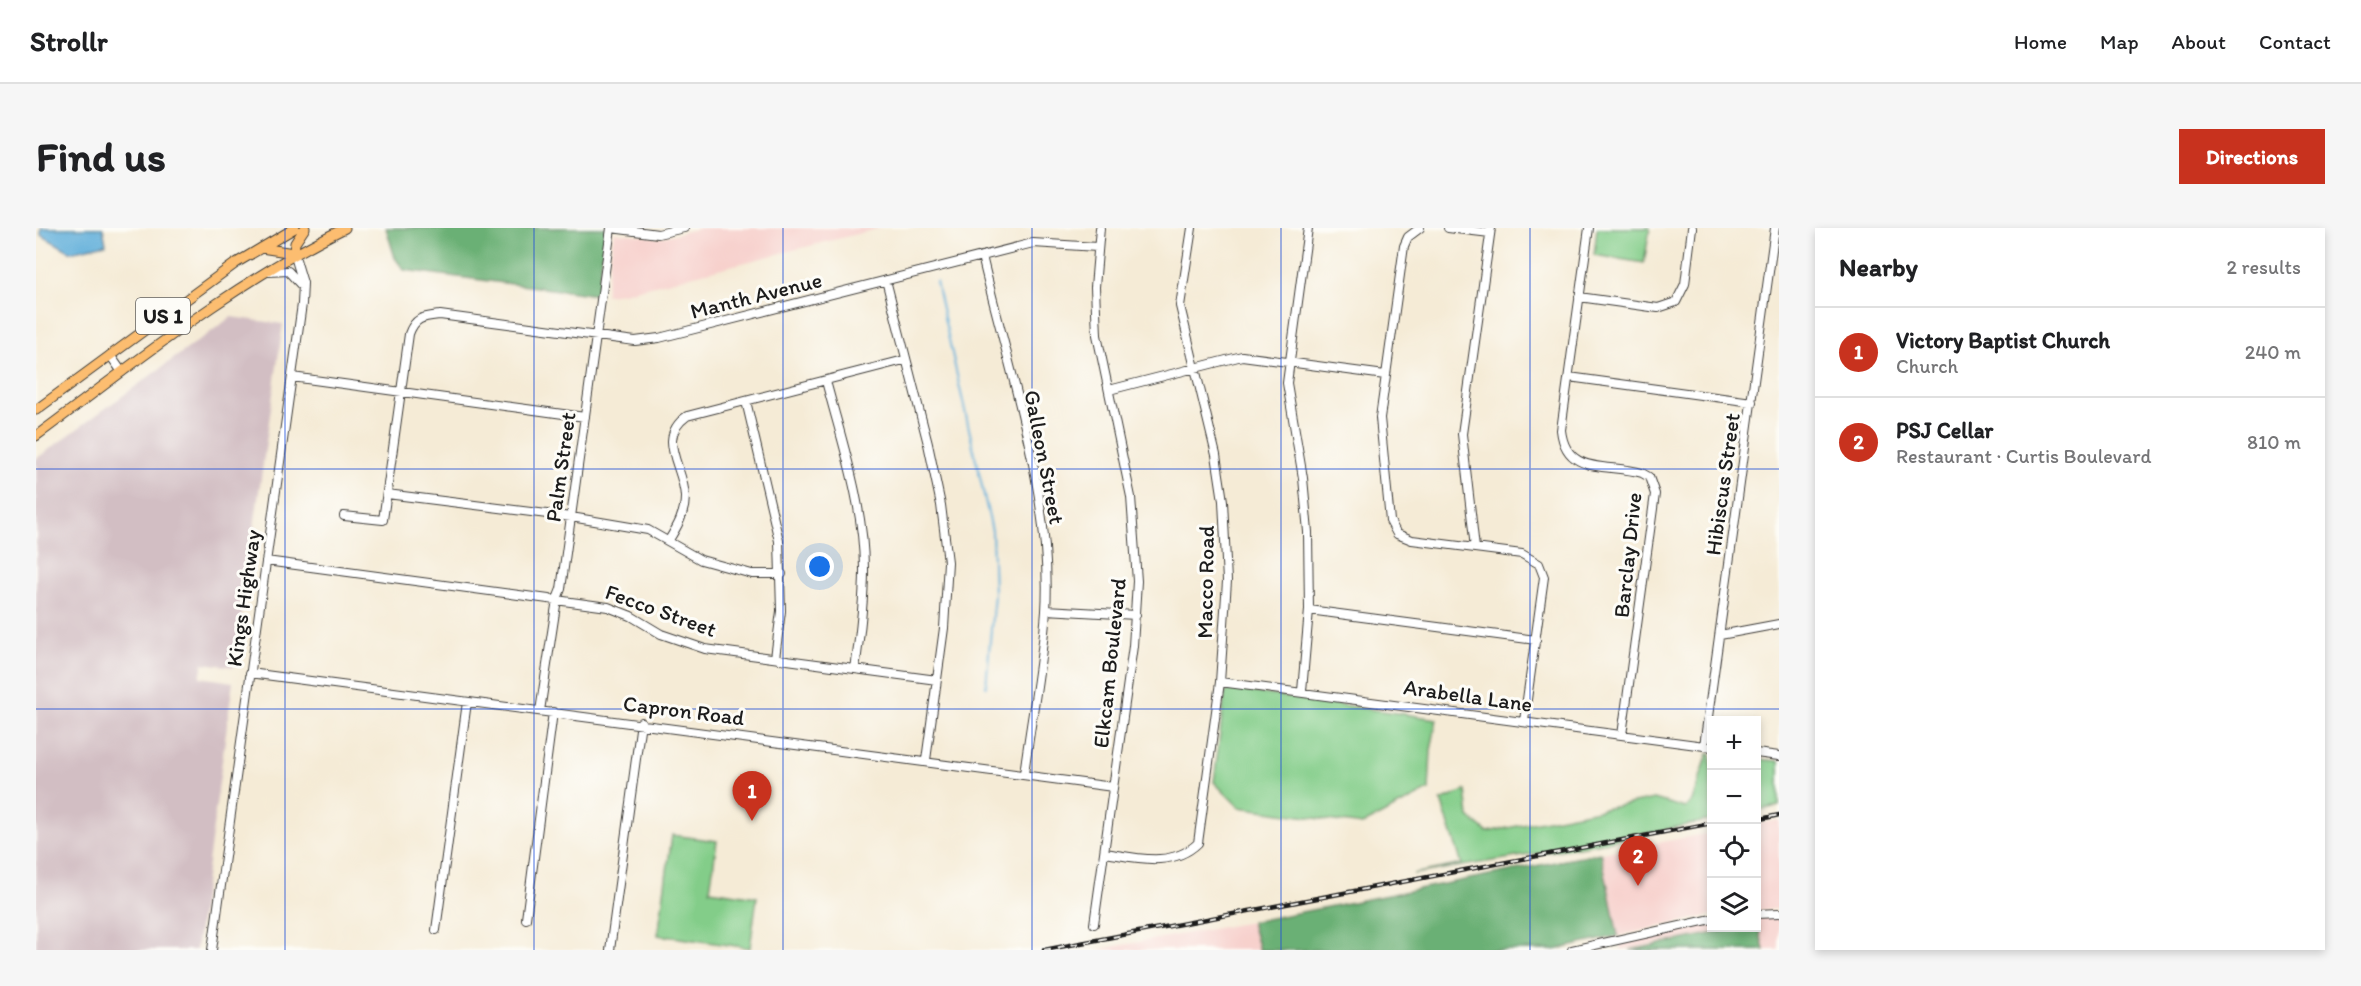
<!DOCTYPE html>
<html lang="en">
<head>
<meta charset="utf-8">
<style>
  :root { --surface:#fff; --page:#f6f6f6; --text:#202124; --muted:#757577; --line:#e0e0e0; --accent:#c8321e }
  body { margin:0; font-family:Itim,sans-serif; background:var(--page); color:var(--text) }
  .controls { position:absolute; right:18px; bottom:18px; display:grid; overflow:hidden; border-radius:0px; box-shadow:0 3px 9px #0003 }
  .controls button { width:54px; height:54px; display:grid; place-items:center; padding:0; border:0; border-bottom:2px solid var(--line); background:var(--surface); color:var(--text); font:30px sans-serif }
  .you { position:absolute; left:784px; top:339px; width:21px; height:21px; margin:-15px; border:4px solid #fff; border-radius:50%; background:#1a73e8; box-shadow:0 0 0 9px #1a73e833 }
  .badge { display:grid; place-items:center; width:39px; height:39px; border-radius:50%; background:var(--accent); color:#fff; font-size:20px; font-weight:700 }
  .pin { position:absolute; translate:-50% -50px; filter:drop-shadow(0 2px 3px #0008) }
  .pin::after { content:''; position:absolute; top:32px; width:21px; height:18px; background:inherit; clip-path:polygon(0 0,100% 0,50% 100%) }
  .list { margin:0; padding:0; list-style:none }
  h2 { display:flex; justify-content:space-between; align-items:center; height:78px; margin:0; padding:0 24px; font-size:26px }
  h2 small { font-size:20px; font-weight:400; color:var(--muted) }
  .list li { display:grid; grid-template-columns:39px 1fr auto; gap:18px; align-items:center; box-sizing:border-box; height:90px; padding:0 24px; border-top:2px solid var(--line) }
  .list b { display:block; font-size:22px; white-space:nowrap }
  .list p { margin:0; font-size:20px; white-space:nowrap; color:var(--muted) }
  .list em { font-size:20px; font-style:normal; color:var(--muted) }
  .icon { flex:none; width:33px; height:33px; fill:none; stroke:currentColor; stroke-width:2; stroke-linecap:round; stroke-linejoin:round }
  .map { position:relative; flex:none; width:1743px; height:722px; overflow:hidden; border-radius:0px }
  header { display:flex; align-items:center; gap:36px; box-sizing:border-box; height:84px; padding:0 30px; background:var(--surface); border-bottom:2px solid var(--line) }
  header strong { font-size:28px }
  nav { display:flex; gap:33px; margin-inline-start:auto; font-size:21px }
  .intro { display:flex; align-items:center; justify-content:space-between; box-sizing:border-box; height:144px; padding:0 36px }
  h1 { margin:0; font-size:42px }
  .button { padding:15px 27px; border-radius:0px; background:var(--accent); color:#fff; font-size:21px; font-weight:700 }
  main { display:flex; gap:36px; padding:0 36px }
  aside { flex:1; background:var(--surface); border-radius:0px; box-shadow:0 3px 9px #0003 }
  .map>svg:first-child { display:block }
</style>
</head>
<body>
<header>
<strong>Strollr</strong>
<nav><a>Home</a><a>Map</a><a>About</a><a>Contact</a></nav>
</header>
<div class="intro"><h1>Find us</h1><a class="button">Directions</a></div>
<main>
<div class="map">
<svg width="1743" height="722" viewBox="0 0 1743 722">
  <rect width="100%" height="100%" fill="#fdfcf7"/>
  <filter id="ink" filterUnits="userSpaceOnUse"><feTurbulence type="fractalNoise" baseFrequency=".0167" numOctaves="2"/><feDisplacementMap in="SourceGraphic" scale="12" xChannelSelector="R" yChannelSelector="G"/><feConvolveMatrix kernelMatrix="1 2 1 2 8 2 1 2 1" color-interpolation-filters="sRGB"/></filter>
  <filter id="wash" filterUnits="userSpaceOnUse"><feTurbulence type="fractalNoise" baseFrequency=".008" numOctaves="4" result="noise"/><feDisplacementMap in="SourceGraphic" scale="24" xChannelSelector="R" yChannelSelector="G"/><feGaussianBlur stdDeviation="1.35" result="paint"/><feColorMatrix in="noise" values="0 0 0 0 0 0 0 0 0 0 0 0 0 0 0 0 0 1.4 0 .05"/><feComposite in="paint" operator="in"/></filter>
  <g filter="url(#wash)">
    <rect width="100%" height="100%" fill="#f5ebd6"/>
    <!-- built -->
    <path fill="#f7d0cc" d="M664,0H845L587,65L569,67L578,4L623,10Z
      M1743,592V681L1721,682L1720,596Z
      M1675,605V687L1582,708L1565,625Z
      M1743,688V722H1728L1720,690Z
      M1215,694L1223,722H1058Z
      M1675,695L1676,700H1704L1585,722L1584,715Z"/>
    <!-- industrial -->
    <path fill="#d2bec3" d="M195,89L247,96L198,439L167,435L164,449L197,454L160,722H0V231Z"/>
    <!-- green -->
    <path fill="#83cd89" stroke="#507452" stroke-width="1.5" d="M1561,0H1614L1608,35L1558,27Z
      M1195,461L1401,491L1395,522L1393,562L1326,597L1203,579L1178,554L1189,465Z
      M1672,526H1675V592L1560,616L1377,646L1426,636L1405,573L1430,562L1433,589L1451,604L1618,571L1649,580L1656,573Z
      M1720,531L1743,533V578L1721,582Z
      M636,607L681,613L674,662L721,669L714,720L622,707Z"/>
    <!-- forest -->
    <path fill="#6ab075" stroke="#436648" stroke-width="1.5" d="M350,0H570L561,67L368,42L359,30Z
      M1565,625L1582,708L1518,722H1223L1215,694Z
      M1722,696L1728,722H1594L1704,700H1720Z"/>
    <!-- water -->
    <path fill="#60afda" stroke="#3e667b" stroke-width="1.5" d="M5,0H67L70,16L35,24L5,7Z"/>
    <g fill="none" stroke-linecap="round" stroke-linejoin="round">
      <!-- stream -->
      <path stroke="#60afda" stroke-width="2" d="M900,54L956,303L958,366L950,459"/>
    </g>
  </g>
  <g filter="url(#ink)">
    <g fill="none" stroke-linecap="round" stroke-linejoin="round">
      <defs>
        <path id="minor" d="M1384,0L1372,9L1368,18L1344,190L1354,293L1361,306L1376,312L1486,326L1503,336L1508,349L1488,493
          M1412,0L1454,5
          M1553,0L1525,202C1530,248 1572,235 1606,245L1613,249L1619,266L1586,507
          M946,28C972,139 1017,269 1010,383C1006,437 995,492 988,546
          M233,44L252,43L265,57
          M850,52L892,216L905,277L912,334L908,400L890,532
          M1543,69L1622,80L1640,74L1649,56L1656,0
          M74,127L86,144
          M256,149L549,189
          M1533,149L1716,174
          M790,153C806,214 828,277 828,341C828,374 824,407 819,441
          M1073,162L1206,128L1349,147
          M710,173L743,313L745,383L739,430
          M351,266L535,289L612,302L665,332L716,346H746
          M308,288L347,292L373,106C379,89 387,89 404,87L599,113L623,110L997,15L1061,19
          M633,312C641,299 649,286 649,269C648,238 619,211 651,188L868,132
          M1439,320L1426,206L1455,0
          M230,333L572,379L595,388L625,406L669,421L901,452
          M1010,382L1100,387
          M1273,382L1500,412
          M1684,407L1743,396
          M214,445L1077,559
          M1184,454L1676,519
          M1266,463L1273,382L1272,304L1267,250L1251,155L1272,0
          M504,483L521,371L525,361L575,0L622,6L648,0
          M1668,518L1739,0
          M1720,525L1743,528
          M1069,625C1101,630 1136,640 1162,615L1184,454L1191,353L1187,273L1180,227L1144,78L1156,0
          M1720,686L1743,685
          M490,691L517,484
          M1058,696L1097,418L1101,353L1095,269L1061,107L1059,59L1064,0
          M400,702L431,474
          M176,722L266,76L267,55L258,25
          M574,722L605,494
          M1536,722L1676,691"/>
        <path id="major" d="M225,20L258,25
          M258,25L259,15L269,0
          M0,182L200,35L259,0
          M0,208C100,134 197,55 309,0"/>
      </defs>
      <!-- minor casing -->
      <use href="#minor" stroke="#3d3b38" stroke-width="10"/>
      <!-- major casing -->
      <use href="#major" stroke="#3d3b38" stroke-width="11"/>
      <!-- minor -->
      <use href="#minor" stroke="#fff" stroke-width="8"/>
      <!-- major -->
      <use href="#major" stroke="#fcbd6f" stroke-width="9"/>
      <defs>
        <path id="rail" d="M1720,592L1743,587
          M1008,722L1676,595"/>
      </defs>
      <!-- rail casing -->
      <use href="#rail" stroke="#1c1c1c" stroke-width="4.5"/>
      <!-- rail -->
      <use href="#rail" stroke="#fdfcf7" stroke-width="2" stroke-dasharray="7" stroke-linecap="butt"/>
    </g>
  </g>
  <!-- grid -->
  <path fill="none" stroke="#1d4ed8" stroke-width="1.5" stroke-opacity="0.55" d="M249,0V722M498,0V722M747,0V722M996,0V722M1245,0V722M1494,0V722M0,241H1743M0,481H1743"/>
  <g text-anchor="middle" stroke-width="6" stroke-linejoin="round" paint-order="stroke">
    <!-- shield labels -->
    <rect fill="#fdfcf7" stroke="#605f5e" stroke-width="1.5" x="100" y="70" width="54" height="36" rx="4.5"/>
    <g font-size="21" font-weight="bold" fill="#1c1c1c">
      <text x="127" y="95">US 1</text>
    </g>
    <!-- street labels -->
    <g font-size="22" fill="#1c1c1c" stroke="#fdfcf7">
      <text transform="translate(720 67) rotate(-14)" y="8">Manth Avenue</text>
      <text transform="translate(1009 229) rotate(79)" y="8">Galleon Street</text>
      <text transform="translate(524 239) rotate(-82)" y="8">Palm Street</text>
      <text transform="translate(1686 256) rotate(-82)" y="8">Hibiscus Street</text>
      <text transform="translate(1591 327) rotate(-84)" y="8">Barclay Drive</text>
      <text transform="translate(1169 354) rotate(-89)" y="8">Macco Road</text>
      <text transform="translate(207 370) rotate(-82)" y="8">Kings Highway</text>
      <text transform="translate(625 382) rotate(20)" y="8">Fecco Street</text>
      <text transform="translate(1073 435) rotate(-84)" y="8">Elkcam Boulevard</text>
      <text transform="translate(1432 467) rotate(8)" y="8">Arabella Lane</text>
      <text transform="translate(648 482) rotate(7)" y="8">Capron Road</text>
    </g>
  </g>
</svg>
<div class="controls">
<button>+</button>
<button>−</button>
<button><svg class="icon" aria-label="locate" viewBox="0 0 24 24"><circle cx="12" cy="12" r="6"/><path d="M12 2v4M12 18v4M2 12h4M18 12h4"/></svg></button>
<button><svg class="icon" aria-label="layers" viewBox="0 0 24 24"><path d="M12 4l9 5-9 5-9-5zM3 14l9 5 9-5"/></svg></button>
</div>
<div class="you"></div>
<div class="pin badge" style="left:716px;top:593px">1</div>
<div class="pin badge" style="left:1602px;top:658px">2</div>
</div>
<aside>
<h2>Nearby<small>2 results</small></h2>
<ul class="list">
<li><span class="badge">1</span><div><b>Victory Baptist Church</b><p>Church</p></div><em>240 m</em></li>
<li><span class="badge">2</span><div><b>PSJ Cellar</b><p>Restaurant · Curtis Boulevard</p></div><em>810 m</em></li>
</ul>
</aside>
</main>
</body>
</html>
